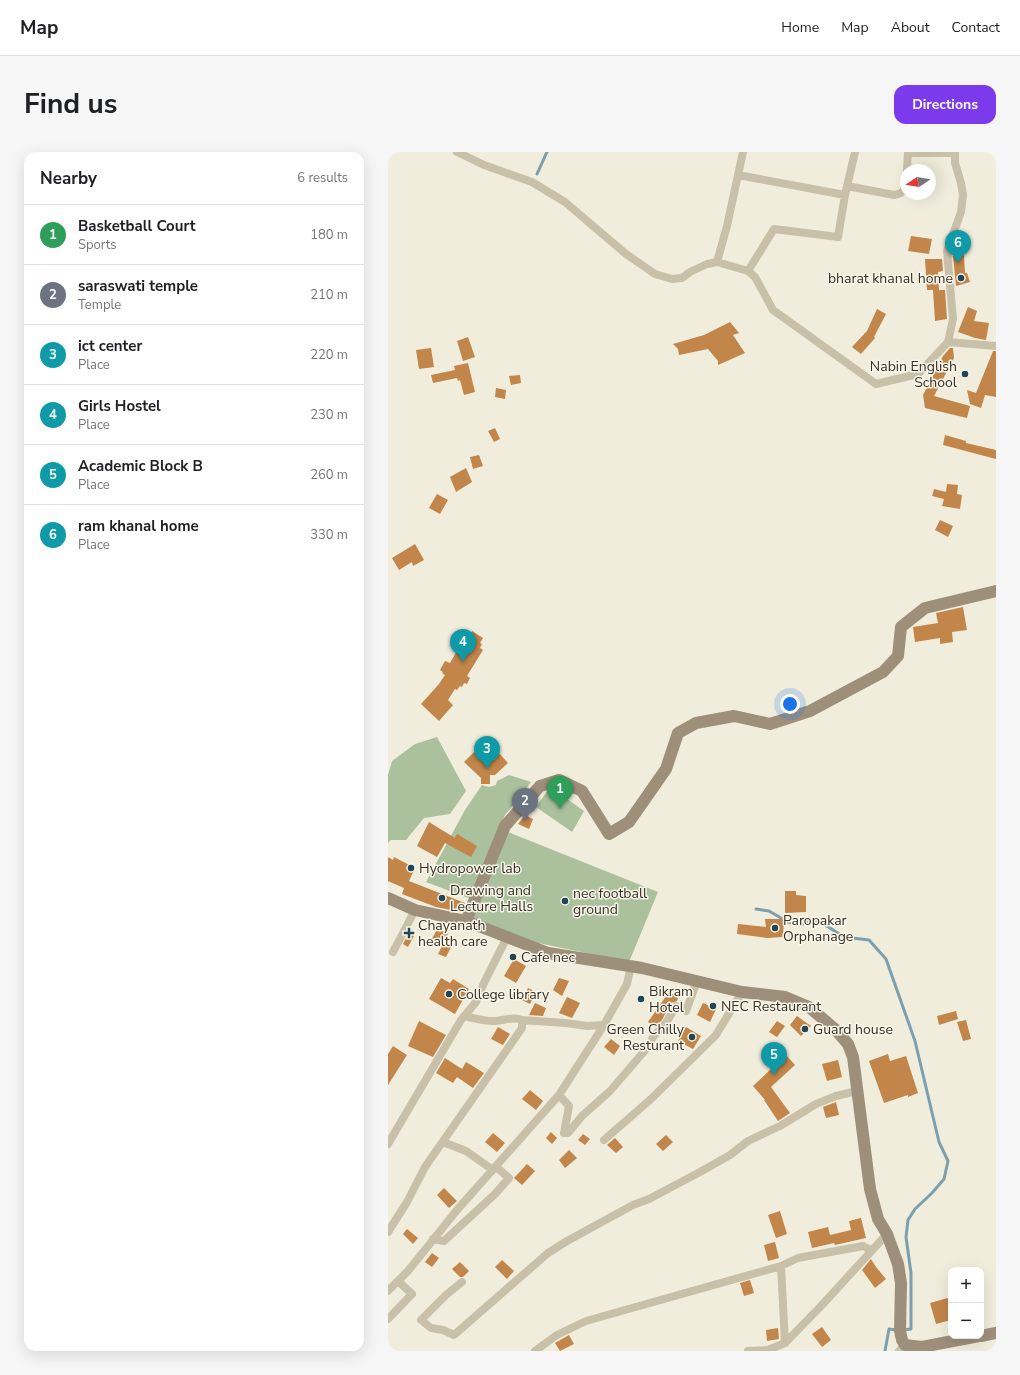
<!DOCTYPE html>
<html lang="en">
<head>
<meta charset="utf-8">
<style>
  :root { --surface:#fff; --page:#f6f6f6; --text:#202124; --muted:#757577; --line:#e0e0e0; --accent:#7c3aed }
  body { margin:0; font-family:"Nunito Sans",sans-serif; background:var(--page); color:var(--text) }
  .controls { position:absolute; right:12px; bottom:12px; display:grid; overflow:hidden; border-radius:8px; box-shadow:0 4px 16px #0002 }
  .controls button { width:36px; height:36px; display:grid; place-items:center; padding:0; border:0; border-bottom:1px solid var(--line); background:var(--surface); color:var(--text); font:20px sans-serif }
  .compass { position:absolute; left:512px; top:12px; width:36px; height:36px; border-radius:50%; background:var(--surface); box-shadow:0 4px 16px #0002; rotate:258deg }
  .you { position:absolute; left:402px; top:552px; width:14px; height:14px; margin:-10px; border:3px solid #fff; border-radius:50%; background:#1a73e8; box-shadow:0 0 0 6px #1a73e833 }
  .badge { display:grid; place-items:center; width:26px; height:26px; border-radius:50%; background:var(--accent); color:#fff; font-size:13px; font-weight:700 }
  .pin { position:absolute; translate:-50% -33px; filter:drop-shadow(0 1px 2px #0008) }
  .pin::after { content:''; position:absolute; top:21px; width:14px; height:12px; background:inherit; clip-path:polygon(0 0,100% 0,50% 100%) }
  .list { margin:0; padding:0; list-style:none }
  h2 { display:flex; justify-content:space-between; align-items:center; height:52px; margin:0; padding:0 16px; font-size:17px }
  h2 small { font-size:13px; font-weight:400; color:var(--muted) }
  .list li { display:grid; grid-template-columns:26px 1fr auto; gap:12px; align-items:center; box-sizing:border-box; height:60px; padding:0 16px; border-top:1px solid var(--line) }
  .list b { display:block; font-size:15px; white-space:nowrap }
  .list p { margin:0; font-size:13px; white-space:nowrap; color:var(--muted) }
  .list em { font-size:13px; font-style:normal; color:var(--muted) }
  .map { position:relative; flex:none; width:608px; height:1199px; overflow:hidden; border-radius:12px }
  header { display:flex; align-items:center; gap:24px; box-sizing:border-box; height:56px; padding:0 20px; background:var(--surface); border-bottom:1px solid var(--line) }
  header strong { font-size:19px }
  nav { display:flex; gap:22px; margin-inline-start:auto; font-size:14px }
  .intro { display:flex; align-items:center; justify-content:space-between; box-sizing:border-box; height:96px; padding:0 24px }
  h1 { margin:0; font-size:28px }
  .button { padding:10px 18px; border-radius:12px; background:var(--accent); color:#fff; font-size:14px; font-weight:700 }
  main { display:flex; gap:24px; padding:0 24px }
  aside { flex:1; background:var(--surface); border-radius:12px; box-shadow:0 4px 16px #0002 }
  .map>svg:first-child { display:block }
</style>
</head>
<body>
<header>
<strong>Map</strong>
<nav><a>Home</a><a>Map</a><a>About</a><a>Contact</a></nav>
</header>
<div class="intro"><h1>Find us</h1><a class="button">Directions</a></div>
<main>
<aside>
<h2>Nearby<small>6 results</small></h2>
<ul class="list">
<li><span class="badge" style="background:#2e9e5b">1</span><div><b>Basketball Court</b><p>Sports</p></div><em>180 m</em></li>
<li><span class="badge" style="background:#6b7280">2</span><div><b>saraswati temple</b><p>Temple</p></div><em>210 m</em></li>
<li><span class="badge" style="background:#0f9aa8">3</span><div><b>ict center</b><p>Place</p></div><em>220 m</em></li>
<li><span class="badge" style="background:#0f9aa8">4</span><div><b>Girls Hostel</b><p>Place</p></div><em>230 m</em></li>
<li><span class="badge" style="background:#0f9aa8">5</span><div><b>Academic Block B</b><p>Place</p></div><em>260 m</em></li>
<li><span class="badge" style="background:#0f9aa8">6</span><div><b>ram khanal home</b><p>Place</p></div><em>330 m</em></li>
</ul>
</aside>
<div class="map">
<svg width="608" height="1199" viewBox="0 0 608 1199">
  <rect width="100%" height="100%" fill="#f1eddc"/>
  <!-- green -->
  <path fill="#abc09d" d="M49,585L78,639L62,662L36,666L18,688H3L0,691V623L4,609L27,592Z
    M121,623L143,630L134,643L117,663L83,747L38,730L77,658L94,633L101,635L108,633L109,629Z
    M162,635L196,659L184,680L148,655Z
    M120,680L270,740L241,810L136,788L84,765Z"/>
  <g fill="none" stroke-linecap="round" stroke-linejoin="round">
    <!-- stream -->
    <path stroke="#7c9fad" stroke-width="3" d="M149,22L159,0
      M368,757L381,759L400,770L412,773L423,769H431L456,785L481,788L498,807L527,889L551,990L560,1009L556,1027L544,1041L527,1057L520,1068L518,1085L523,1121V1177L515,1178
      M497,1199L501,1177L509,1178"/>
  </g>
  <!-- building -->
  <path fill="#c2854a" d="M523,84L544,87L541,102L520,99Z
    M576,103L577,121H579L582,130L568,134L565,104Z
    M537,107H554L555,119L550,120L551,138H557L559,167L547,169L545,138H548H539Z
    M580,155L589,159L586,169L601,171L598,188L587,186L570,180Z
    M489,157L498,162L486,185L487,186L473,202L464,195L479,179Z
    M342,170L351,181L345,183L357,201L330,213V209L320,197L291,203L290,197L285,192L316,183Z
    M80,185L87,205L75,209L69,189Z
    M43,196L46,215L31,217L28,198Z
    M562,196H565L566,206L546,244L582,254L579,266L537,256L535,243L555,204Z
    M605,199H608V245L597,243L593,256L582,252L579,238L588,241Z
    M80,211L87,240L76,243L72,228L70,229L69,226L45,231L43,223L67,218L66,214Z
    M132,223L133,231L123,233L121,224Z
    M108,236L118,238L117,247L107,245Z
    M107,276L112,287L106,290L100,279Z
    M557,283L578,289V291L608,298V307L555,293Z
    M91,303L95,314L85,317L82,305Z
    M78,316L84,330L68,340L62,325Z
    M559,332L570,333L569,342L574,343L572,357L554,354L556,347L544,344L546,337L558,340Z
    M49,342L60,348L52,362L41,356Z
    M552,368L565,374L560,385L547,378Z
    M27,392L36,408L25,414L24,410L11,418L4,406Z
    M575,455L579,478L564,480L565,490L552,492V486L527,490L525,475L550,471L548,461Z
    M84,479L95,486L92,491L94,492L92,496L95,498L79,524L82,526L79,532L76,531L74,535L72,534L69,538L67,537L60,548L65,553L51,569L33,552L51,532L57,523L54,521L55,520L52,518L57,509L62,511L70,497L67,495L71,488L74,490L80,480L83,482Z
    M86,600L94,608L101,609L110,600L120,611L107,623H102V632H93V626L76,610Z
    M137,663L145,667L141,677L130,672Z
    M41,670L67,686L69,682L89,694L83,705L57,691L49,705L29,694Z
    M0,705L5,708L6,705L27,716L21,729L77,751L73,760L48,755L14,742L16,736L0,729Z
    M397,739H408V743L418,744V760L397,761Z
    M377,767H396L395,785L379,786L349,782L350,772L378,775Z
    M50,776L60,782L52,795L42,790Z
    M23,777L28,780L20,795L15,792Z
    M55,792L63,795L58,805L50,802Z
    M126,807L138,814L128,831L116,824Z
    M53,826L62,831L65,827L81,837L67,862L41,847Z
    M171,826L181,829L174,844L165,838Z
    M140,836L148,840L142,852L134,848Z
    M281,840L290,846L289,849L283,851L274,868L267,875L260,870Z
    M179,845L192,851L184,866L171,861Z
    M147,851L158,856L155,864L141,863Z
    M315,851L328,857L322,870L309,863Z
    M568,859L570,867L551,873L549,864Z
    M409,864L423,874L413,884L402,873Z
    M578,868L583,887L575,889L569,870Z
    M31,869L58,883L45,905L20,894Z
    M389,869L397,874L389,885L381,880Z
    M110,875L122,882L115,893L103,887Z
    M298,875L313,884L305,897L290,889Z
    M223,887L232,894L226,903L216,895Z
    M5,894L19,903L0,933V902Z
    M500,902L502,909L518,904L530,941L520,945V943L496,951L481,909Z
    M398,903L407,913L383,935L402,961L390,969L376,948H377L365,934Z
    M57,906L74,917L78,910L96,921L85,936L69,925L65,931L48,921Z
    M450,908L454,925L439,929L434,912Z
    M142,938L155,949L148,958L134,947Z
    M448,950L451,963L438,966L435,955Z
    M163,980L169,986L164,992L158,986Z
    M105,981L117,991L109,1000L97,990Z
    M195,982L202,987L197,993L190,988Z
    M278,983L285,990L275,999L268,992Z
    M227,986L235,995L228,1001L219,993Z
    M181,998L189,1006L177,1016L171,1008Z
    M139,1012L147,1019L134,1033L126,1026Z
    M56,1036L69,1049L61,1056L49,1043Z
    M392,1059L399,1082L388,1086L380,1063Z
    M473,1066L478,1086L447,1093L446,1091L424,1096L420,1080L440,1075L442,1083L463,1078L461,1069Z
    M19,1077L30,1086L25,1092L15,1082Z
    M387,1090L391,1106L380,1109L376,1093Z
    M44,1101L51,1106L44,1115L37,1110Z
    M483,1107L488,1115L498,1127L487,1136L474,1118Z
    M114,1108L126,1119L119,1127L107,1115Z
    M72,1110L81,1119L75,1125H72L64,1117Z
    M362,1128L366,1141L356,1144L352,1131Z
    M563,1145V1168L548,1172L542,1151Z
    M434,1175L443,1188L434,1195L424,1182Z
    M390,1176L391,1187L379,1189L378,1178Z
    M181,1183L186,1192L172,1199L167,1191Z"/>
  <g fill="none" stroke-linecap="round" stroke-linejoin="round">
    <!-- street -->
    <path stroke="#c9c0a9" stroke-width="8" d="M69,0L96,13L144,30L177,50L238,102L267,122L284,127L294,126L302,120L319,112L329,110L360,119L367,125L385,158L488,232L530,222L560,190L608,194
      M520,1H567
      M519,18L520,0
      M350,23L457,43
      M459,34L506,43C517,41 517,37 518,26
      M329,110L339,74L355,0
      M360,119L386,77L450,85L457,43L467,0
      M560,190L565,167L559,99L573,60L575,43L573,31L567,11V0
      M5,800L27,758
      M134,868L178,871L199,874L216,873
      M171,943L181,954L176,981H180L194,964L222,939L260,895L265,885L278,871L288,854L298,859L309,829
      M216,988L263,947L328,883L354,840
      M55,990L78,999L105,1018
      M0,992L73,868L88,850L96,831L119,785
      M0,1080L19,1050L37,1015L134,876V868C125,864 115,869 105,869C95,869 86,866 76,864
      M45,1087L56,1089L107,1042L121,1026L108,1015
      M393,1114L397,1191
      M74,1130L58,1143L33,1168L43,1176L55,1178L66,1183L160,1101L179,1089L245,1053L261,1047L312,1020L342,1003L360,989L392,974L428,952L448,944L469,939
      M0,1139L20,1119L69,1058L171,943L216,873L239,832L243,814
      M0,1167L24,1142L10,1129
      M147,1199L169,1183L198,1169L393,1114L410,1106L475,1094L483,1098
      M360,1199L380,1198L397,1191L434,1153L499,1082
      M511,1199L517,1193"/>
    <!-- secondary -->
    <path stroke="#9d8f7a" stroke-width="12" d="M0,746L27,758L78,769L160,801L254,816L354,840L397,845L421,855L448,878L460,892L465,905L482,1037L490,1067L499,1082L510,1112L513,1131L512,1179L514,1188L517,1193L534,1195L591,1184
      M78,769L117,674L152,634L171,628L194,639L221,682L241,670L278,617L290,581L308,571L346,564L382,572L422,559L495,520L510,504L513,475L537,456L608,439
      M593,1184L608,1181"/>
  </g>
  <!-- markers -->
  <g fill="#1f4556" stroke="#f9f6e9" stroke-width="1.5">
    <circle cx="573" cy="126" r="4"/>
    <circle cx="577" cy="222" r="4"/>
    <circle cx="23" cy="716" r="4"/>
    <circle cx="54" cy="746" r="4"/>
    <circle cx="177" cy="749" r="4"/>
    <circle cx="387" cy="776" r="4"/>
    <path d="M19 775h4v4h4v4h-4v4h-4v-4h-4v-4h4z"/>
    <circle cx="125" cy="805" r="4"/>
    <circle cx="61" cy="842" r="4"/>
    <circle cx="253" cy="847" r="4"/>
    <circle cx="325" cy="854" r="4"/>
    <circle cx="417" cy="877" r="4"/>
    <circle cx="304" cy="885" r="4"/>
  </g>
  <g text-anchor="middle" stroke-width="3" stroke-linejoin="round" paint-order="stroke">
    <!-- poi labels -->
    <g font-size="14" fill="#363028" stroke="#f9f6e9" text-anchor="start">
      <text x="565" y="131" text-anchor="end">bharat khanal home</text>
      <text x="569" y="219" text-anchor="end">Nabin English<tspan x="569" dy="16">School</tspan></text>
      <text x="31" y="721">Hydropower lab</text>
      <text x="62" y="743">Drawing and<tspan x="62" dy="16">Lecture Halls</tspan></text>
      <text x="185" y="746">nec football<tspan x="185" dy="16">ground</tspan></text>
      <text x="395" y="773">Paropakar<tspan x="395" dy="16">Orphanage</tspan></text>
      <text x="30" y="778">Chayanath<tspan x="30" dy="16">health care</tspan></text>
      <text x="133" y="810">Cafe nec</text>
      <text x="261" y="844">Bikram<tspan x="261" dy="16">Hotel</tspan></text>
      <text x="69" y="847">College library</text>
      <text x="333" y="859">NEC Restaurant</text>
      <text x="296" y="882" text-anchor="end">Green Chilly<tspan x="296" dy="16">Resturant</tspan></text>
      <text x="425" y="882">Guard house</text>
    </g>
  </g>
</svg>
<div class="controls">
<button>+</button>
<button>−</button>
</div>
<svg class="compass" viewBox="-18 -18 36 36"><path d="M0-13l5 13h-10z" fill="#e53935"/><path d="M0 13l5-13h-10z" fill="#757577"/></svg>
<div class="you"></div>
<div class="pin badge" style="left:172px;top:657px;background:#2e9e5b">1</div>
<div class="pin badge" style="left:137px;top:669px;background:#6b7280">2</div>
<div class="pin badge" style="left:99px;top:617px;background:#0f9aa8">3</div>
<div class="pin badge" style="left:75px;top:510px;background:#0f9aa8">4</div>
<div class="pin badge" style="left:386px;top:923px;background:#0f9aa8">5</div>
<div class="pin badge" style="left:570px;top:111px;background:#0f9aa8">6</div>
</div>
</main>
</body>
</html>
